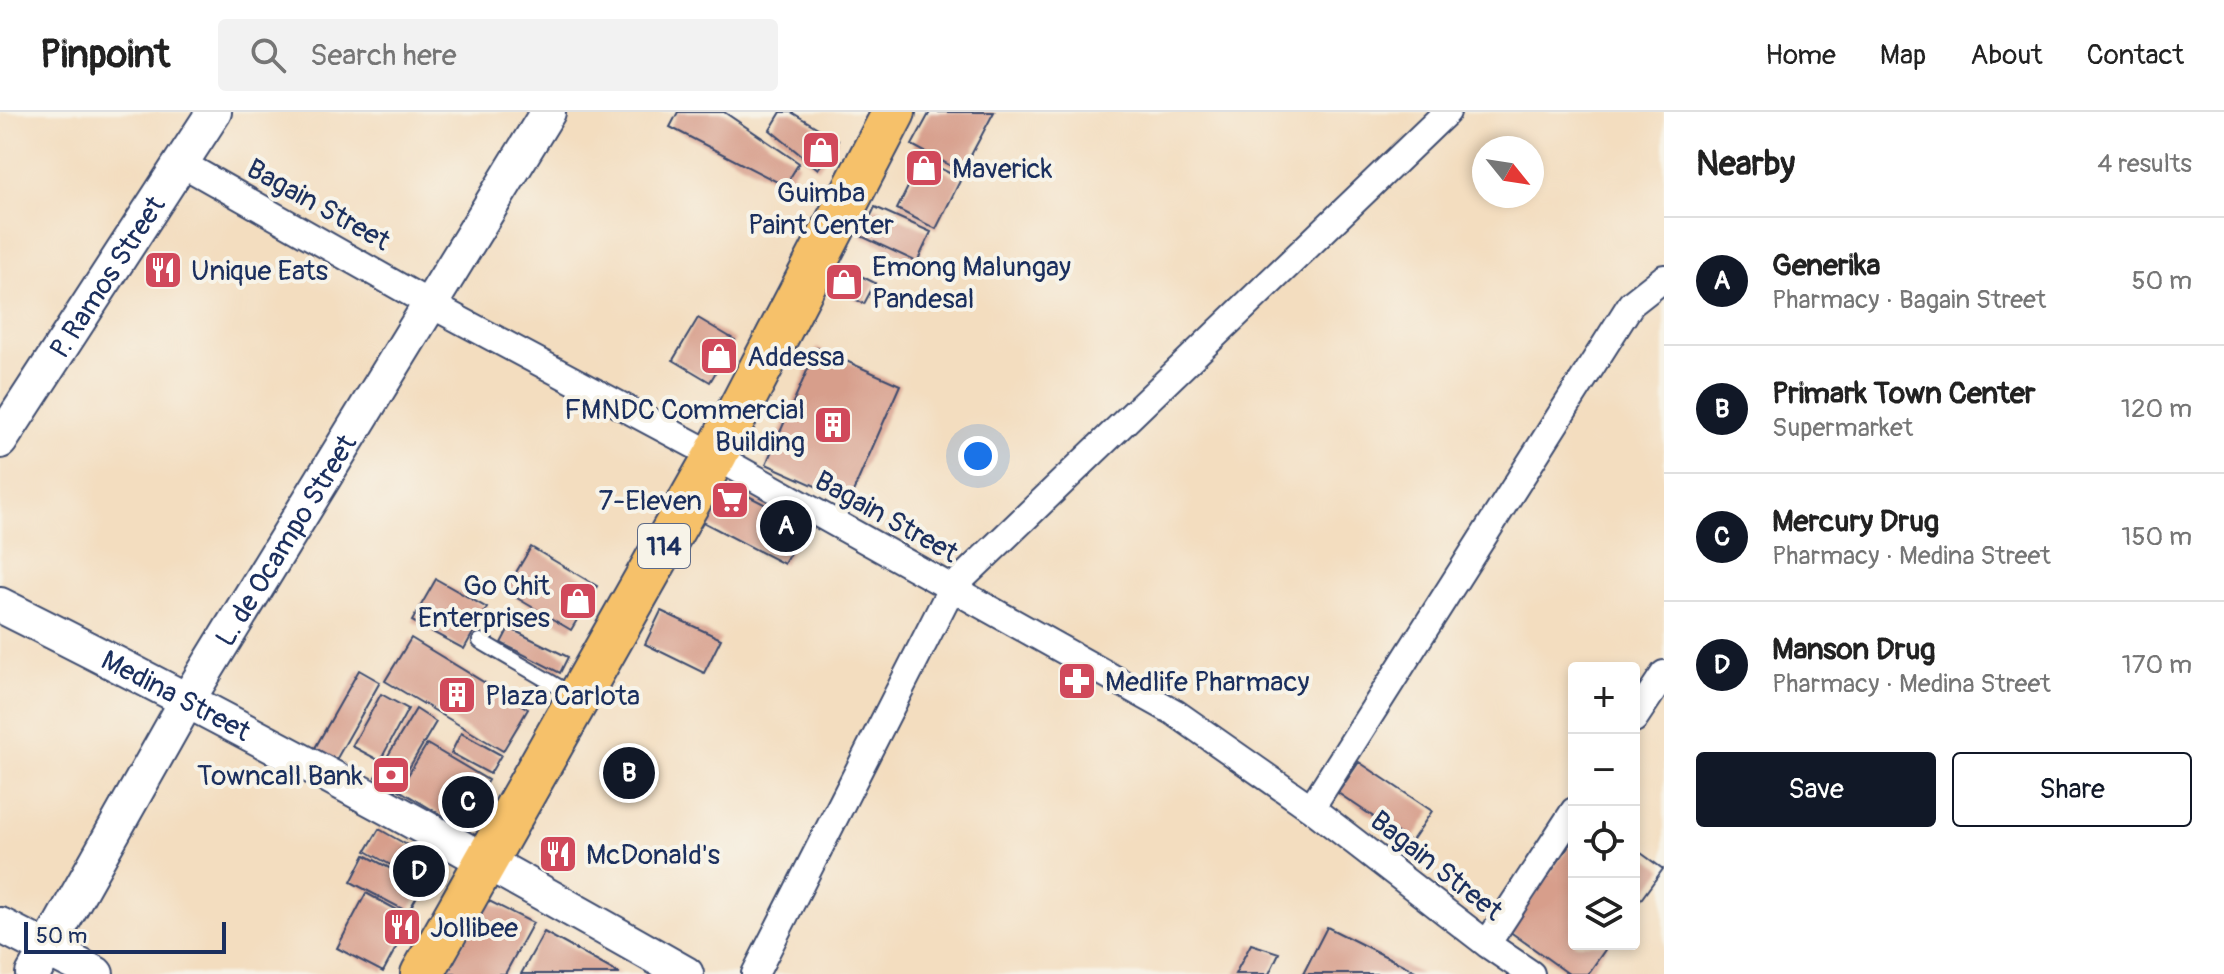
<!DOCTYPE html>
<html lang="en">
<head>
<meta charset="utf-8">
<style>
  :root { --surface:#fff; --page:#f2f2f2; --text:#222; --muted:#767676; --line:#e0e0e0; --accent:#111827 }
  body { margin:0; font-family:Pangolin,sans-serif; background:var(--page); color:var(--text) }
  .controls { position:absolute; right:24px; bottom:24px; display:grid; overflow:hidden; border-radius:8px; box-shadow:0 4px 12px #0003 }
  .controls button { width:72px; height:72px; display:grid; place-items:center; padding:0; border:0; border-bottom:2px solid var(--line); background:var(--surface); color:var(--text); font:40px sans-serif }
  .compass { position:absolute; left:1472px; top:24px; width:72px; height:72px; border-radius:50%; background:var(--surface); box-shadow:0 4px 12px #0003; rotate:120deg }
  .scale { position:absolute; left:24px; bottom:20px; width:202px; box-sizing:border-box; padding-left:8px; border:4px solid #1b2f5e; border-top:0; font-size:22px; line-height:28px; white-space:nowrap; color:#1b2f5e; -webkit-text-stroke:6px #f7f3e8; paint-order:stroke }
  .you { position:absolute; left:978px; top:344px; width:28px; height:28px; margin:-20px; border:6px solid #fff; border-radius:50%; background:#1a73e8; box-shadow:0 0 0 12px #1a73e833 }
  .badge { display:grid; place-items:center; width:52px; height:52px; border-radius:50%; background:var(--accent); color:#fff; font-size:26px; font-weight:700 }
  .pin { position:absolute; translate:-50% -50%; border:4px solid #fff; box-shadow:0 2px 8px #0006 }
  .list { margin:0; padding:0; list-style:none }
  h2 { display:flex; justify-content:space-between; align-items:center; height:104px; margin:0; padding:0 32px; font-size:34px }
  h2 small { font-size:26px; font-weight:400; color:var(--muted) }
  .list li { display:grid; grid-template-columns:52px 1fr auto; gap:24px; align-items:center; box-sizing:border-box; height:128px; padding:0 32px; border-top:2px solid var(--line) }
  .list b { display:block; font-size:30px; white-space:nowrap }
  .list p { margin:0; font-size:26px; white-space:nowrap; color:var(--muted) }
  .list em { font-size:26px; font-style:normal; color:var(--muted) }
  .actions { display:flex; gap:16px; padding:24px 32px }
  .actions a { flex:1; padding:18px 0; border:2px solid var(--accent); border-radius:8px; text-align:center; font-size:28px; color:var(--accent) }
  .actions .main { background:var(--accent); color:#fff }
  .icon { flex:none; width:44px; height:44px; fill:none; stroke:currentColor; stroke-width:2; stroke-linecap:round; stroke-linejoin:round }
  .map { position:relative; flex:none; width:1664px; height:862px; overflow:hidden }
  header { display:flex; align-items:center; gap:48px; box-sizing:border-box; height:112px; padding:0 40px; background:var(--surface); border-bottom:2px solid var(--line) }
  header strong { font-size:38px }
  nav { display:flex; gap:44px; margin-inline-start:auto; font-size:28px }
  .search { width:560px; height:72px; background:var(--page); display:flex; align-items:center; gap:20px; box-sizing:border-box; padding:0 28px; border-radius:8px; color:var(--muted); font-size:30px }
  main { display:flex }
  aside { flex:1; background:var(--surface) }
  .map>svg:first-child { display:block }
</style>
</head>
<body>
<header>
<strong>Pinpoint</strong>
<div class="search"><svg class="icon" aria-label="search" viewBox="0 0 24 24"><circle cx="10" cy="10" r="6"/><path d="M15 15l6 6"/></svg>Search here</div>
<nav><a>Home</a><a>Map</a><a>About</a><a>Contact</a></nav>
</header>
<main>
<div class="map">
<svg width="1664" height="862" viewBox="0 0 1664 862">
  <rect width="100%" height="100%" fill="#f7f3e8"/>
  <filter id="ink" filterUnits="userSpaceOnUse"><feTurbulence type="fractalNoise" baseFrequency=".0125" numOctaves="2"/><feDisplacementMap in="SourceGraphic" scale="16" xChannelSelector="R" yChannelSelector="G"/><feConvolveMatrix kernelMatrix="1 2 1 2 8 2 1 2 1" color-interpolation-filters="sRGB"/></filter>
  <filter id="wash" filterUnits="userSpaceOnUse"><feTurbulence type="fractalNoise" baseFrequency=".006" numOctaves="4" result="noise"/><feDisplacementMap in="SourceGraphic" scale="32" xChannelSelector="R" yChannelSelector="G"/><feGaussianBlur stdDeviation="1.8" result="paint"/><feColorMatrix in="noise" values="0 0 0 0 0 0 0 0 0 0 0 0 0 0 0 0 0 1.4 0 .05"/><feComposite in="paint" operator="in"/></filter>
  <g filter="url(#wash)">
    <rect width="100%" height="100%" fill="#f3ddbf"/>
    <g id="blocks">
      <!-- building -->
      <path fill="#d79e8b" d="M678,0H724L799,51L785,74L670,15Z
        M781,0H791L838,28L818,57L770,18Z
        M930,0H994L962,60L912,33Z
        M922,47L961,67L936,117L897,97Z
        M875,95L931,120L917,150L861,124Z
        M841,154L875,171L864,192L831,174Z
        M698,206L735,228L710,270L673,248Z
        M817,236L900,273L849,389L766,352Z
        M721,370L805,413L784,452L701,409Z
        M531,435L597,474L571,518L505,479Z
        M436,467L487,496L464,537L412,509Z
        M661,499L721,527L704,561L645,532Z
        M509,516L568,545L560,561L501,531Z
        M411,526L528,597L503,639L385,569Z
        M359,558L380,570L336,648L315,636Z
        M381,582L408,597L380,649L352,634Z
        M416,597L436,610L396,678L375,665Z
        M461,621L501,643L490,662L451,641Z
        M427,632L488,668L460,714L399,678Z
        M1359,650L1432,699L1411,730L1338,681Z
        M379,717L437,750L424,772L366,739Z
        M1574,727V832H1609L1588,862H1569L1509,819Z
        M1634,736L1663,757L1634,797Z
        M365,743L423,774L408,800L351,770Z
        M366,781L412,806L383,860L337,836Z
        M487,788L533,811L505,862H445Z
        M1327,815L1421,862H1303Z
        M544,820L620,862H521Z
        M1251,832L1279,841L1269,862H1235Z"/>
    </g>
  </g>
  <g filter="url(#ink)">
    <use href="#blocks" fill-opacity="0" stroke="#3b496d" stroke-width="2"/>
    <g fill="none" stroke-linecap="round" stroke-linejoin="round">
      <defs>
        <path id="service" d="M480,529L576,585"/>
        <path id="minor" d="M181,51L430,192L715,344L1174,600L1311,696L1487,832L1531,862
          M1634,607L1664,562
          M1311,696L1631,192L1664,166
          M1487,832L1574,699
          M755,862L951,477L1447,0"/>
        <g id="tertiary">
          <path id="s1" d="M0,329L214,0"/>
          <path id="s2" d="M0,493C233,609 460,733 686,862"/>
          <path d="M0,813L96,862"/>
          <path id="s3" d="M33,862L188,587L548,0"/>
        </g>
        <path id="primary" d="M422,862L715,344L894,0"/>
      </defs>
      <!-- service casing -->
      <use href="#service" stroke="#3b496d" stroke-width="18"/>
      <!-- minor casing -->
      <use href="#minor" stroke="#3b496d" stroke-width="30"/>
      <!-- tertiary casing -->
      <use href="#tertiary" stroke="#3b496d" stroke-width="38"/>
      <!-- primary casing -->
      <use href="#primary" stroke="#3b496d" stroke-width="46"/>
      <!-- service -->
      <use href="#service" stroke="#fff" stroke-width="14"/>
      <!-- minor -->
      <use href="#minor" stroke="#fff" stroke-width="26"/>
      <!-- tertiary -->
      <use href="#tertiary" stroke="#fff" stroke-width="34"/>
      <!-- primary -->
      <use href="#primary" stroke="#f6c16b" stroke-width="42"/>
    </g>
  </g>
  <!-- icons -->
  <defs>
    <symbol id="shop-square" viewBox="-11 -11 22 22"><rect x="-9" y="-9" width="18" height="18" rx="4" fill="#d1495b" stroke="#f7f3e8"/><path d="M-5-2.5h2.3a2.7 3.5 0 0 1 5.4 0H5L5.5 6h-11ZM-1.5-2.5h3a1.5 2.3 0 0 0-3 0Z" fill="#fff"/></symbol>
    <symbol id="restaurant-square" viewBox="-11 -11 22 22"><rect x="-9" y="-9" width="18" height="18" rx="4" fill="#d1495b" stroke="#f7f3e8"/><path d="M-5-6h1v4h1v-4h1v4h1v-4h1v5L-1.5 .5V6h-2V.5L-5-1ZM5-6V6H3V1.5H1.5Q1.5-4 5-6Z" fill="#fff"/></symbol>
    <symbol id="building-square" viewBox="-11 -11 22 22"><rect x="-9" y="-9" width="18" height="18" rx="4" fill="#d1495b" stroke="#f7f3e8"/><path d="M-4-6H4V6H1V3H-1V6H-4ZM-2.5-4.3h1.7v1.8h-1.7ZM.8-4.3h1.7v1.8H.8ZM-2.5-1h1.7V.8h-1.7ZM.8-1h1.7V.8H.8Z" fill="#fff"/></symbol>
    <symbol id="supermarket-square" viewBox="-11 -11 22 22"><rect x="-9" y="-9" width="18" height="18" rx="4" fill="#d1495b" stroke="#f7f3e8"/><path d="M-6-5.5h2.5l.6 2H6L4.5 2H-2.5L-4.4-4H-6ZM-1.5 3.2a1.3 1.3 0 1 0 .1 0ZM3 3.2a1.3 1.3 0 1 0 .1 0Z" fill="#fff"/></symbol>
    <symbol id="pharmacy-square" viewBox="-11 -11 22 22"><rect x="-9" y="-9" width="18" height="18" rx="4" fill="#d1495b" stroke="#f7f3e8"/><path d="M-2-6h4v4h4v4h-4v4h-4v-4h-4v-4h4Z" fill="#fff"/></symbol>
    <symbol id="bank-square" viewBox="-11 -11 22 22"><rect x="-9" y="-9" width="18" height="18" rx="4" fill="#d1495b" stroke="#f7f3e8"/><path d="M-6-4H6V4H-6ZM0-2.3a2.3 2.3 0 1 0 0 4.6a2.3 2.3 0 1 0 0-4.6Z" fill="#fff"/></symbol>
  </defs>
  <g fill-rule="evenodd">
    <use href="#shop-square" x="799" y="16" width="44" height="44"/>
    <use href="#shop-square" x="902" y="34" width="44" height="44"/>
    <use href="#restaurant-square" x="141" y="136" width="44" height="44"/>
    <use href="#shop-square" x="822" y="148" width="44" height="44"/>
    <use href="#shop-square" x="697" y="222" width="44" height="44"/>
    <use href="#building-square" x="811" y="291" width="44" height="44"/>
    <use href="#supermarket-square" x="708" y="366" width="44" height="44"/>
    <use href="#shop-square" x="556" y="467" width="44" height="44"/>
    <use href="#pharmacy-square" x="1055" y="547" width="44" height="44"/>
    <use href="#building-square" x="435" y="561" width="44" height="44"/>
    <use href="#bank-square" x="369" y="641" width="44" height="44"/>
    <use href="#restaurant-square" x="536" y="720" width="44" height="44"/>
    <use href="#restaurant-square" x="380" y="793" width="44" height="44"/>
  </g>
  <g text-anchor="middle" stroke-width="8" stroke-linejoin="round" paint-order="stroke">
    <!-- shield labels -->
    <rect fill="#f7f3e8" stroke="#5d6a87" stroke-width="2" x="638" y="412" width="52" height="44" rx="6"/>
    <g font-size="26" font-weight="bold" fill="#1b2f5e">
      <text x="664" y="443">114</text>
    </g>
    <!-- poi labels -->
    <g font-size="28" fill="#1b2f5e" stroke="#f7f3e8" text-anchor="start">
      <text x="952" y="66">Maverick</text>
      <text x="821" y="90" text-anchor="middle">Guimba<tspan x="821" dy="32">Paint Center</tspan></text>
      <text x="872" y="164">Emong Malungay<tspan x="872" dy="32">Pandesal</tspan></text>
      <text x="191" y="168">Unique Eats</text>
      <text x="747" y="254">Addessa</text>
      <text x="805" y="307" text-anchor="end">FMNDC Commercial<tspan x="805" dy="32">Building</tspan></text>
      <text x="702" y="398" text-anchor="end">7-Eleven</text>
      <text x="550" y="483" text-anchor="end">Go Chit<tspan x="550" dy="32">Enterprises</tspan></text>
      <text x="1105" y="579">Medlife Pharmacy</text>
      <text x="485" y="593">Plaza Carlota</text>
      <text x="363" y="673" text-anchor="end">Towncall Bank</text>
      <text x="586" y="752">McDonald's</text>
      <text x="430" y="825">Jollibee</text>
    </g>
    <!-- street labels -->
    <g font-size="28" fill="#1b2f5e" stroke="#f7f3e8">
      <text transform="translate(319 92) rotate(29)" y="10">Bagain Street</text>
      <text dy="10" stroke="none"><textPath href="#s1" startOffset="196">P. Ramos Street</textPath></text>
      <text transform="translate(887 404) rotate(29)" y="10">Bagain Street</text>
      <text dy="10" stroke="none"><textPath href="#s3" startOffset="502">L. de Ocampo Street</textPath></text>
      <text dy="10" stroke="none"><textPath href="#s2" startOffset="198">Medina Street</textPath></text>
      <text transform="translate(1437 753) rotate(38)" y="10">Bagain Street</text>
    </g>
  </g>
</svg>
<div class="controls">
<button>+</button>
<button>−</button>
<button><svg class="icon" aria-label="locate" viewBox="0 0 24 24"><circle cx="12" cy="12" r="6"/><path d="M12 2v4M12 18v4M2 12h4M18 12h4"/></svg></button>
<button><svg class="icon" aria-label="layers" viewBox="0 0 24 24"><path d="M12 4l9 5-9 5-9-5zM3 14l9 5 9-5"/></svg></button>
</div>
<svg class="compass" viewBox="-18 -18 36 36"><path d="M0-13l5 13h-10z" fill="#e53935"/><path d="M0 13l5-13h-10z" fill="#767676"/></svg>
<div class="scale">50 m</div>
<div class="you"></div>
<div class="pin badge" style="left:786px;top:414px">A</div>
<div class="pin badge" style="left:629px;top:661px">B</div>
<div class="pin badge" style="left:468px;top:690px">C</div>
<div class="pin badge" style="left:419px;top:759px">D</div>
</div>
<aside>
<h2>Nearby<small>4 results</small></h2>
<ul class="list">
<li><span class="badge">A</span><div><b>Generika</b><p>Pharmacy · Bagain Street</p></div><em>50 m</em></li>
<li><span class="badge">B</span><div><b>Primark Town Center</b><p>Supermarket</p></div><em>120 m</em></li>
<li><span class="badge">C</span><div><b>Mercury Drug</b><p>Pharmacy · Medina Street</p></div><em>150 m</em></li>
<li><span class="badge">D</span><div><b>Manson Drug</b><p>Pharmacy · Medina Street</p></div><em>170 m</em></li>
</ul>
<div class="actions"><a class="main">Save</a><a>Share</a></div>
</aside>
</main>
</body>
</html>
